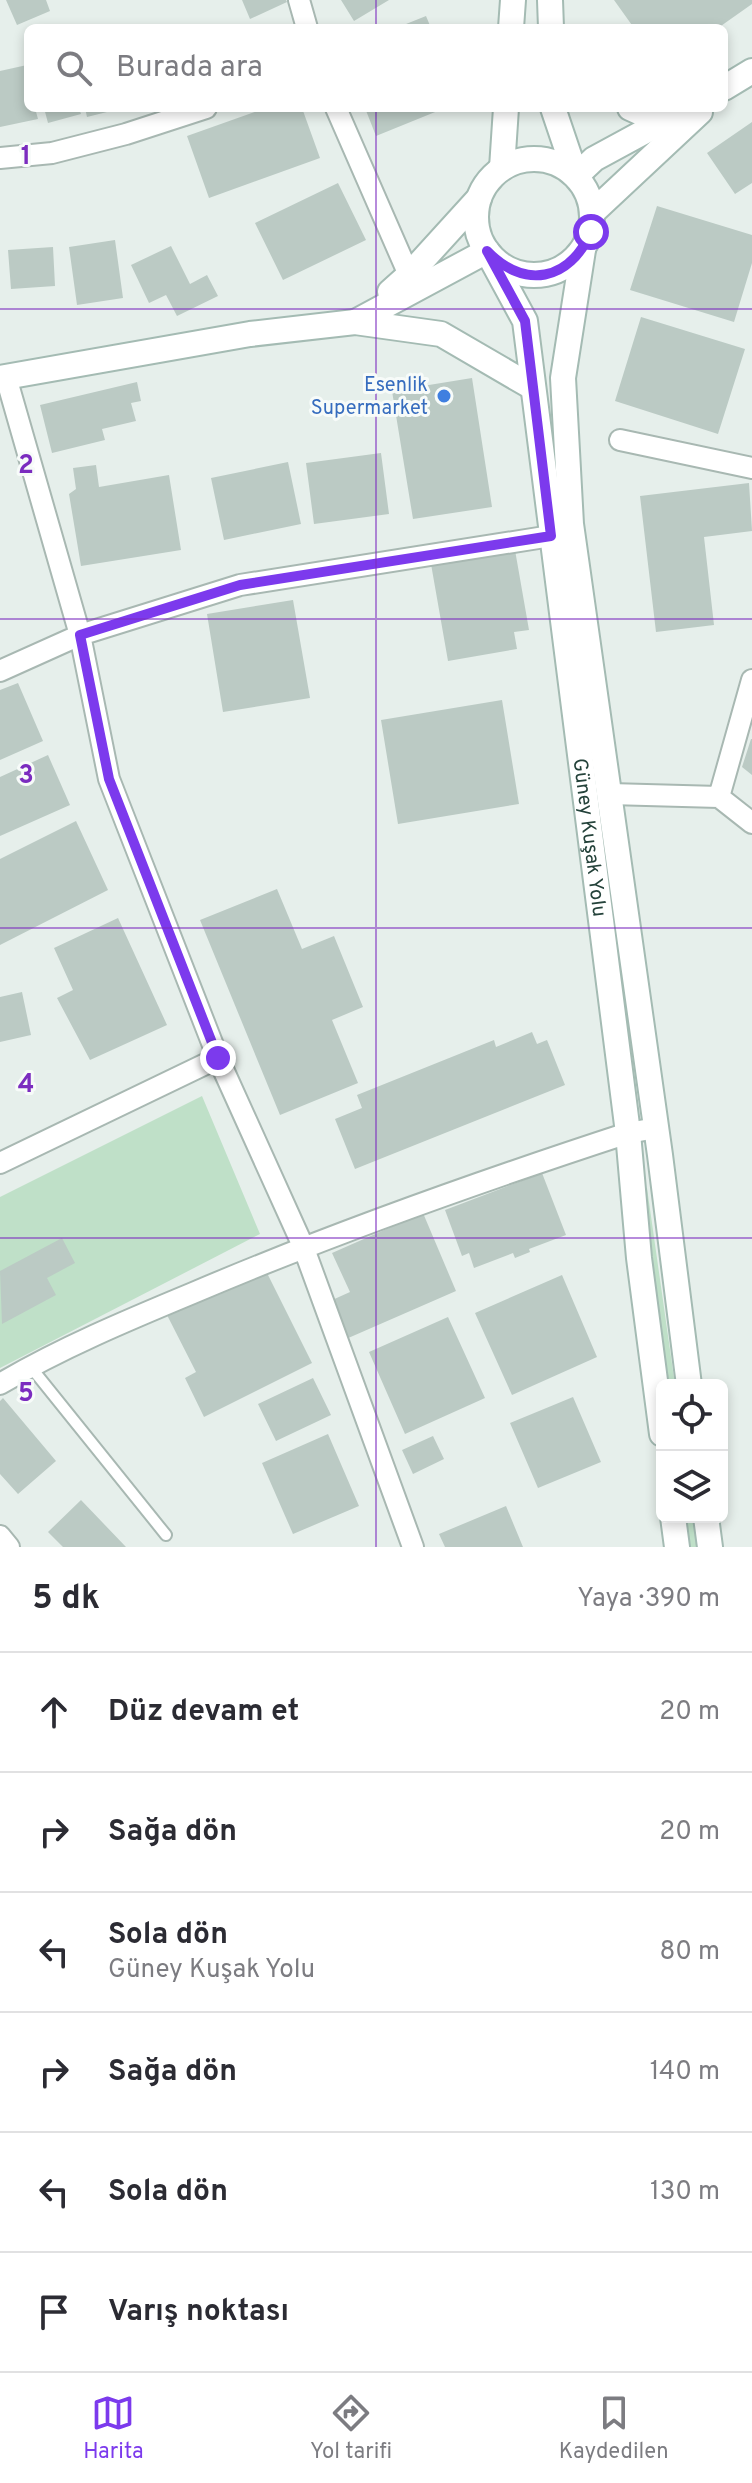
<!DOCTYPE html>
<html lang="tr">
<head>
<meta charset="utf-8">
<style>
  :root { --surface:#fff; --page:#f7f7f7; --text:#2b2b33; --muted:#7c7c81; --line:#e1e1e2; --accent:#7c3aed }
  body { margin:0; font-family:Overpass,sans-serif; background:var(--page); color:var(--text) }
  .controls { position:absolute; right:24px; bottom:24px; display:grid; overflow:hidden; border-radius:12px; box-shadow:0 4px 12px #0003 }
  .controls button { width:72px; height:72px; display:grid; place-items:center; padding:0; border:0; border-bottom:2px solid var(--line); background:var(--surface); color:var(--text); font:40px sans-serif }
  .stop { position:absolute; width:24px; height:24px; margin:-18px; border:6px solid #7c3aed; border-radius:50%; background:#fff }
  .stop.end { background:#7c3aed; border-color:#fff; box-shadow:0 2px 8px #0008 }
  .list { margin:0; padding:0; list-style:none }
  h2 { display:flex; justify-content:space-between; align-items:center; height:104px; margin:0; padding:0 32px; font-size:34px }
  h2 small { font-size:26px; font-weight:400; color:var(--muted) }
  .list li { display:grid; grid-template-columns:52px 1fr auto; gap:24px; align-items:center; box-sizing:border-box; height:120px; padding:0 32px; border-top:2px solid var(--line) }
  .list b { display:block; font-size:30px; white-space:nowrap }
  .list p { margin:0; font-size:26px; white-space:nowrap; color:var(--muted) }
  .list em { font-size:26px; font-style:normal; color:var(--muted) }
  .icon { flex:none; width:44px; height:44px; fill:none; stroke:currentColor; stroke-width:2; stroke-linecap:round; stroke-linejoin:round }
  .map { position:relative; flex:none; width:752px; height:1547px; overflow:hidden }
  .search { position:absolute; background:var(--surface); box-shadow:0 4px 12px #0003; left:24px; right:24px; top:24px; height:88px; display:flex; align-items:center; gap:20px; box-sizing:border-box; padding:0 28px; border-radius:12px; color:var(--muted); font-size:30px }
  .sheet { height:824px; background:var(--surface) }
  nav { display:flex; justify-content:space-around; align-items:center; box-sizing:border-box; height:112px; border-top:2px solid var(--line); background:var(--surface); font-size:22px; color:var(--muted) }
  nav a { display:grid; justify-items:center; gap:4px }
  nav .on { color:var(--accent) }
  .map>svg:first-child { display:block }
</style>
</head>
<body>
<div class="map">
<svg width="752" height="1547" viewBox="0 0 752 1547">
  <rect width="100%" height="100%" fill="#e6efeb"/>
  <!-- green -->
  <path fill="#bfe0c8" d="M202,1096L260,1234L0,1368V1197Z
    M636,1188H647L675,1385H662Z
    M679,1517H694L698,1547H683Z"/>
  <!-- building -->
  <path fill="#bbcac4" d="M6,0H46L50,11L17,25Z
    M242,0H286L287,2L250,19Z
    M341,0H389L354,21Z
    M614,0H752V4L718,28H634Z
    M426,16L431,28H396Z
    M27,65L28,108H35L38,119L0,127V71Z
    M44,108H79L81,114L48,123Z
    M85,108H107V112L87,117Z
    M266,108H302L320,158L209,198L187,136Z
    M365,108H445L376,136Z
    M752,122V183L735,194L707,153Z
    M338,183L366,240L283,280L255,223Z
    M657,206L752,235V263L734,322L630,290Z
    M115,240L123,298L77,305L69,247Z
    M171,246L190,284L207,275L218,296L177,316L166,295L149,303L131,265Z
    M53,247L55,286L11,289L8,250Z
    M641,317L745,349L718,434L615,401Z
    M472,378L492,507L413,519L392,391Z
    M137,382L141,401L131,403L136,421L102,429L105,440L52,453L40,405Z
    M381,453L389,514L314,524L306,463Z
    M288,462L301,524L224,540L211,478Z
    M96,465L99,487L169,475L181,550L81,566L69,494L76,489L73,468Z
    M749,483L752,531L704,537L714,625L656,632L640,496Z
    M515,550L529,630L514,632L517,649L448,661L431,564Z
    M293,600L310,698L223,712L207,614Z
    M18,683L43,741L0,760V690Z
    M502,700L519,804L398,824L381,720Z
    M751,739H752V775L742,767Z
    M48,755L70,805L0,836V777Z
    M76,821L108,890L0,945V859Z
    M277,889L302,949L334,936L363,1007L332,1020L358,1083L280,1115L200,920Z
    M118,918L167,1025L90,1060L57,998L73,990L54,948Z
    M22,992L31,1035L0,1042V997Z
    M532,1032L537,1044L547,1040L565,1085L355,1169L335,1119L362,1108L357,1095L494,1040L496,1047Z
    M542,1173L566,1235L529,1249L530,1252L515,1258L513,1253L474,1268L469,1253L462,1256L445,1210Z
    M423,1213L456,1291L346,1339L330,1301L350,1292L332,1253Z
    M62,1238L75,1263L47,1278L56,1295L2,1324L0,1271Z
    M264,1267L312,1363L204,1417L185,1378L196,1372L167,1315Z
    M562,1275L597,1357L512,1395L475,1313Z
    M448,1317L485,1398L405,1434L369,1352Z
    M313,1378L331,1415L276,1441L258,1404Z
    M573,1397L601,1462L538,1488L510,1423Z
    M3,1398L56,1461L18,1494L0,1474V1401Z
    M328,1434L359,1506L293,1534L262,1463Z
    M433,1436L444,1459L413,1474L402,1450Z
    M81,1500L126,1547H63L48,1532Z
    M506,1506L523,1547H445L439,1534Z"/>
  <g fill="none" stroke-linecap="round" stroke-linejoin="round">
    <defs>
      <path id="lane" d="M30,1366L166,1535"/>
      <path id="street" d="M299,0L307,28
        M336,108L409,275
        M0,158L52,153L126,134L206,108
        M6,377L80,635L109,779L218,1058L303,1246L413,1547
        M620,440L752,468
        M0,671L80,635L240,585L551,536
        M610,794L719,797L752,823
        M719,797L752,680
        M0,1163L218,1058
        M0,1384C61,1348 128,1320 193,1293C336,1232 481,1181 628,1133L656,1128
        M0,1536L9,1547"/>
      <g id="secondary">
        <path d="M550,0L551,28"/>
        <path d="M511,28L513,0"/>
        <path d="M724,88L752,71"/>
        <path d="M553,108L576,176L594,159L688,108"/>
        <path d="M630,108L641,113L677,111"/>
        <circle cx="534" cy="217" r="58"/>
        <path d="M502,168L506,108"/>
        <path d="M593,212L700,112"/>
        <path d="M583,250L563,378L571,524L660,1155L689,1385"/>
        <path d="M390,292L409,275L479,198"/>
        <path id="s1" d="M355,322L487,251L525,321L628,1133L639,1258L662,1434"/>
        <path d="M0,378L250,334L355,322L441,334L532,387"/>
        <path d="M673,1517L677,1547"/>
        <path d="M706,1517L710,1547"/>
      </g>
    </defs>
    <!-- lane casing -->
    <use href="#lane" stroke="#a8b8b2" stroke-width="14"/>
    <!-- street casing -->
    <use href="#street" stroke="#a8b8b2" stroke-width="24"/>
    <!-- secondary casing -->
    <use href="#secondary" stroke="#a4bbb3" stroke-width="28"/>
    <!-- lane -->
    <use href="#lane" stroke="#fff" stroke-width="10"/>
    <!-- street -->
    <use href="#street" stroke="#fff" stroke-width="20"/>
    <!-- secondary -->
    <use href="#secondary" stroke="#fff" stroke-width="24"/>
  </g>
  <g fill="none" stroke-linecap="round" stroke-linejoin="round">
    <!-- route -->
    <path stroke="#7c3aed" stroke-width="10" d="M218,1058L109,779L80,635L240,585L551,536L525,321L487,251C525,290 569,281 591,232"/>
  </g>
  <!-- grid -->
  <path fill="none" stroke="#7b2cbf" stroke-width="2" stroke-opacity="0.55" d="M376,0V28M376,108V1547M0,309H752M0,619H752M0,928H752M0,1238H752"/>
  <!-- markers -->
  <circle fill="#3f7fe0" stroke="#f7fbf9" stroke-width="3" cx="444" cy="396" r="8"/>
  <g text-anchor="middle" stroke-width="6" stroke-linejoin="round" paint-order="stroke">
    <!-- shop labels -->
    <g font-size="20" fill="#366cbe" stroke="#f7fbf9" text-anchor="end">
      <text x="428" y="391">Esenlik<tspan x="428" dy="23">Supermarket</tspan></text>
    </g>
    <!-- street labels -->
    <g font-size="20" fill="#24423a" stroke="#f7fbf9">
      <text dy="7" stroke="none"><textPath href="#s1" startOffset="750">Güney Kuşak Yolu</textPath></text>
    </g>
  </g>
  <g font-size="26" text-anchor="middle" font-weight="bold" fill="#7b2cbf" stroke="#f7fbf9" stroke-width="6" stroke-linejoin="round" paint-order="stroke">
    <text x="26" y="164">1</text>
    <text x="26" y="473">2</text>
    <text x="26" y="783">3</text>
    <text x="26" y="1092">4</text>
    <text x="26" y="1401">5</text>
  </g>
</svg>
<div class="controls">
<button><svg class="icon" aria-label="locate" viewBox="0 0 24 24"><circle cx="12" cy="12" r="6"/><path d="M12 2v4M12 18v4M2 12h4M18 12h4"/></svg></button>
<button><svg class="icon" aria-label="layers" viewBox="0 0 24 24"><path d="M12 4l9 5-9 5-9-5zM3 14l9 5 9-5"/></svg></button>
</div>
<div class="stop" style="left:591px;top:232px"></div>
<div class="stop end" style="left:218px;top:1058px"></div>
<div class="search"><svg class="icon" aria-label="search" viewBox="0 0 24 24"><circle cx="10" cy="10" r="6"/><path d="M15 15l6 6"/></svg>Burada ara</div>
</div>
<section class="sheet">
<h2>5 dk<small>Yaya · 390 m</small></h2>
<ul class="list">
<li><svg class="icon" aria-label="ahead" viewBox="0 0 24 24"><path d="M12 20V5M6 11l6-6 6 6"/></svg><div><b>Düz devam et</b></div><em>20 m</em></li>
<li><svg class="icon" aria-label="right" viewBox="0 0 24 24"><path d="M7 20v-9h11M14 6l5 5-5 5"/></svg><div><b>Sağa dön</b></div><em>20 m</em></li>
<li><svg class="icon" aria-label="left" viewBox="0 0 24 24"><path d="M17 20v-9H6M10 6l-5 5 5 5"/></svg><div><b>Sola dön</b><p>Güney Kuşak Yolu</p></div><em>80 m</em></li>
<li><svg class="icon" aria-label="right" viewBox="0 0 24 24"><path d="M7 20v-9h11M14 6l5 5-5 5"/></svg><div><b>Sağa dön</b></div><em>140 m</em></li>
<li><svg class="icon" aria-label="left" viewBox="0 0 24 24"><path d="M17 20v-9H6M10 6l-5 5 5 5"/></svg><div><b>Sola dön</b></div><em>130 m</em></li>
<li><svg class="icon" aria-label="arrive" viewBox="0 0 24 24"><path d="M6 21V4h12l-3 4 3 4H6"/></svg><div><b>Varış noktası</b></div></li>
</ul>
</section>
<nav>
<a class="on"><svg class="icon" aria-label="map" viewBox="0 0 24 24"><path d="M3 6l6-2 6 2 6-2v14l-6 2-6-2-6 2zM9 4v14M15 6v14"/></svg>Harita</a>
<a><svg class="icon" aria-label="directions" viewBox="0 0 24 24"><path d="M12 3l9 9-9 9-9-9zM9 14v-3h6M13 9l2 2-2 2"/></svg>Yol tarifi</a>
<a><svg class="icon" aria-label="saved" viewBox="0 0 24 24"><path d="M7 4h10v16l-5-4-5 4z"/></svg>Kaydedilen</a>
</nav>
</body>
</html>
